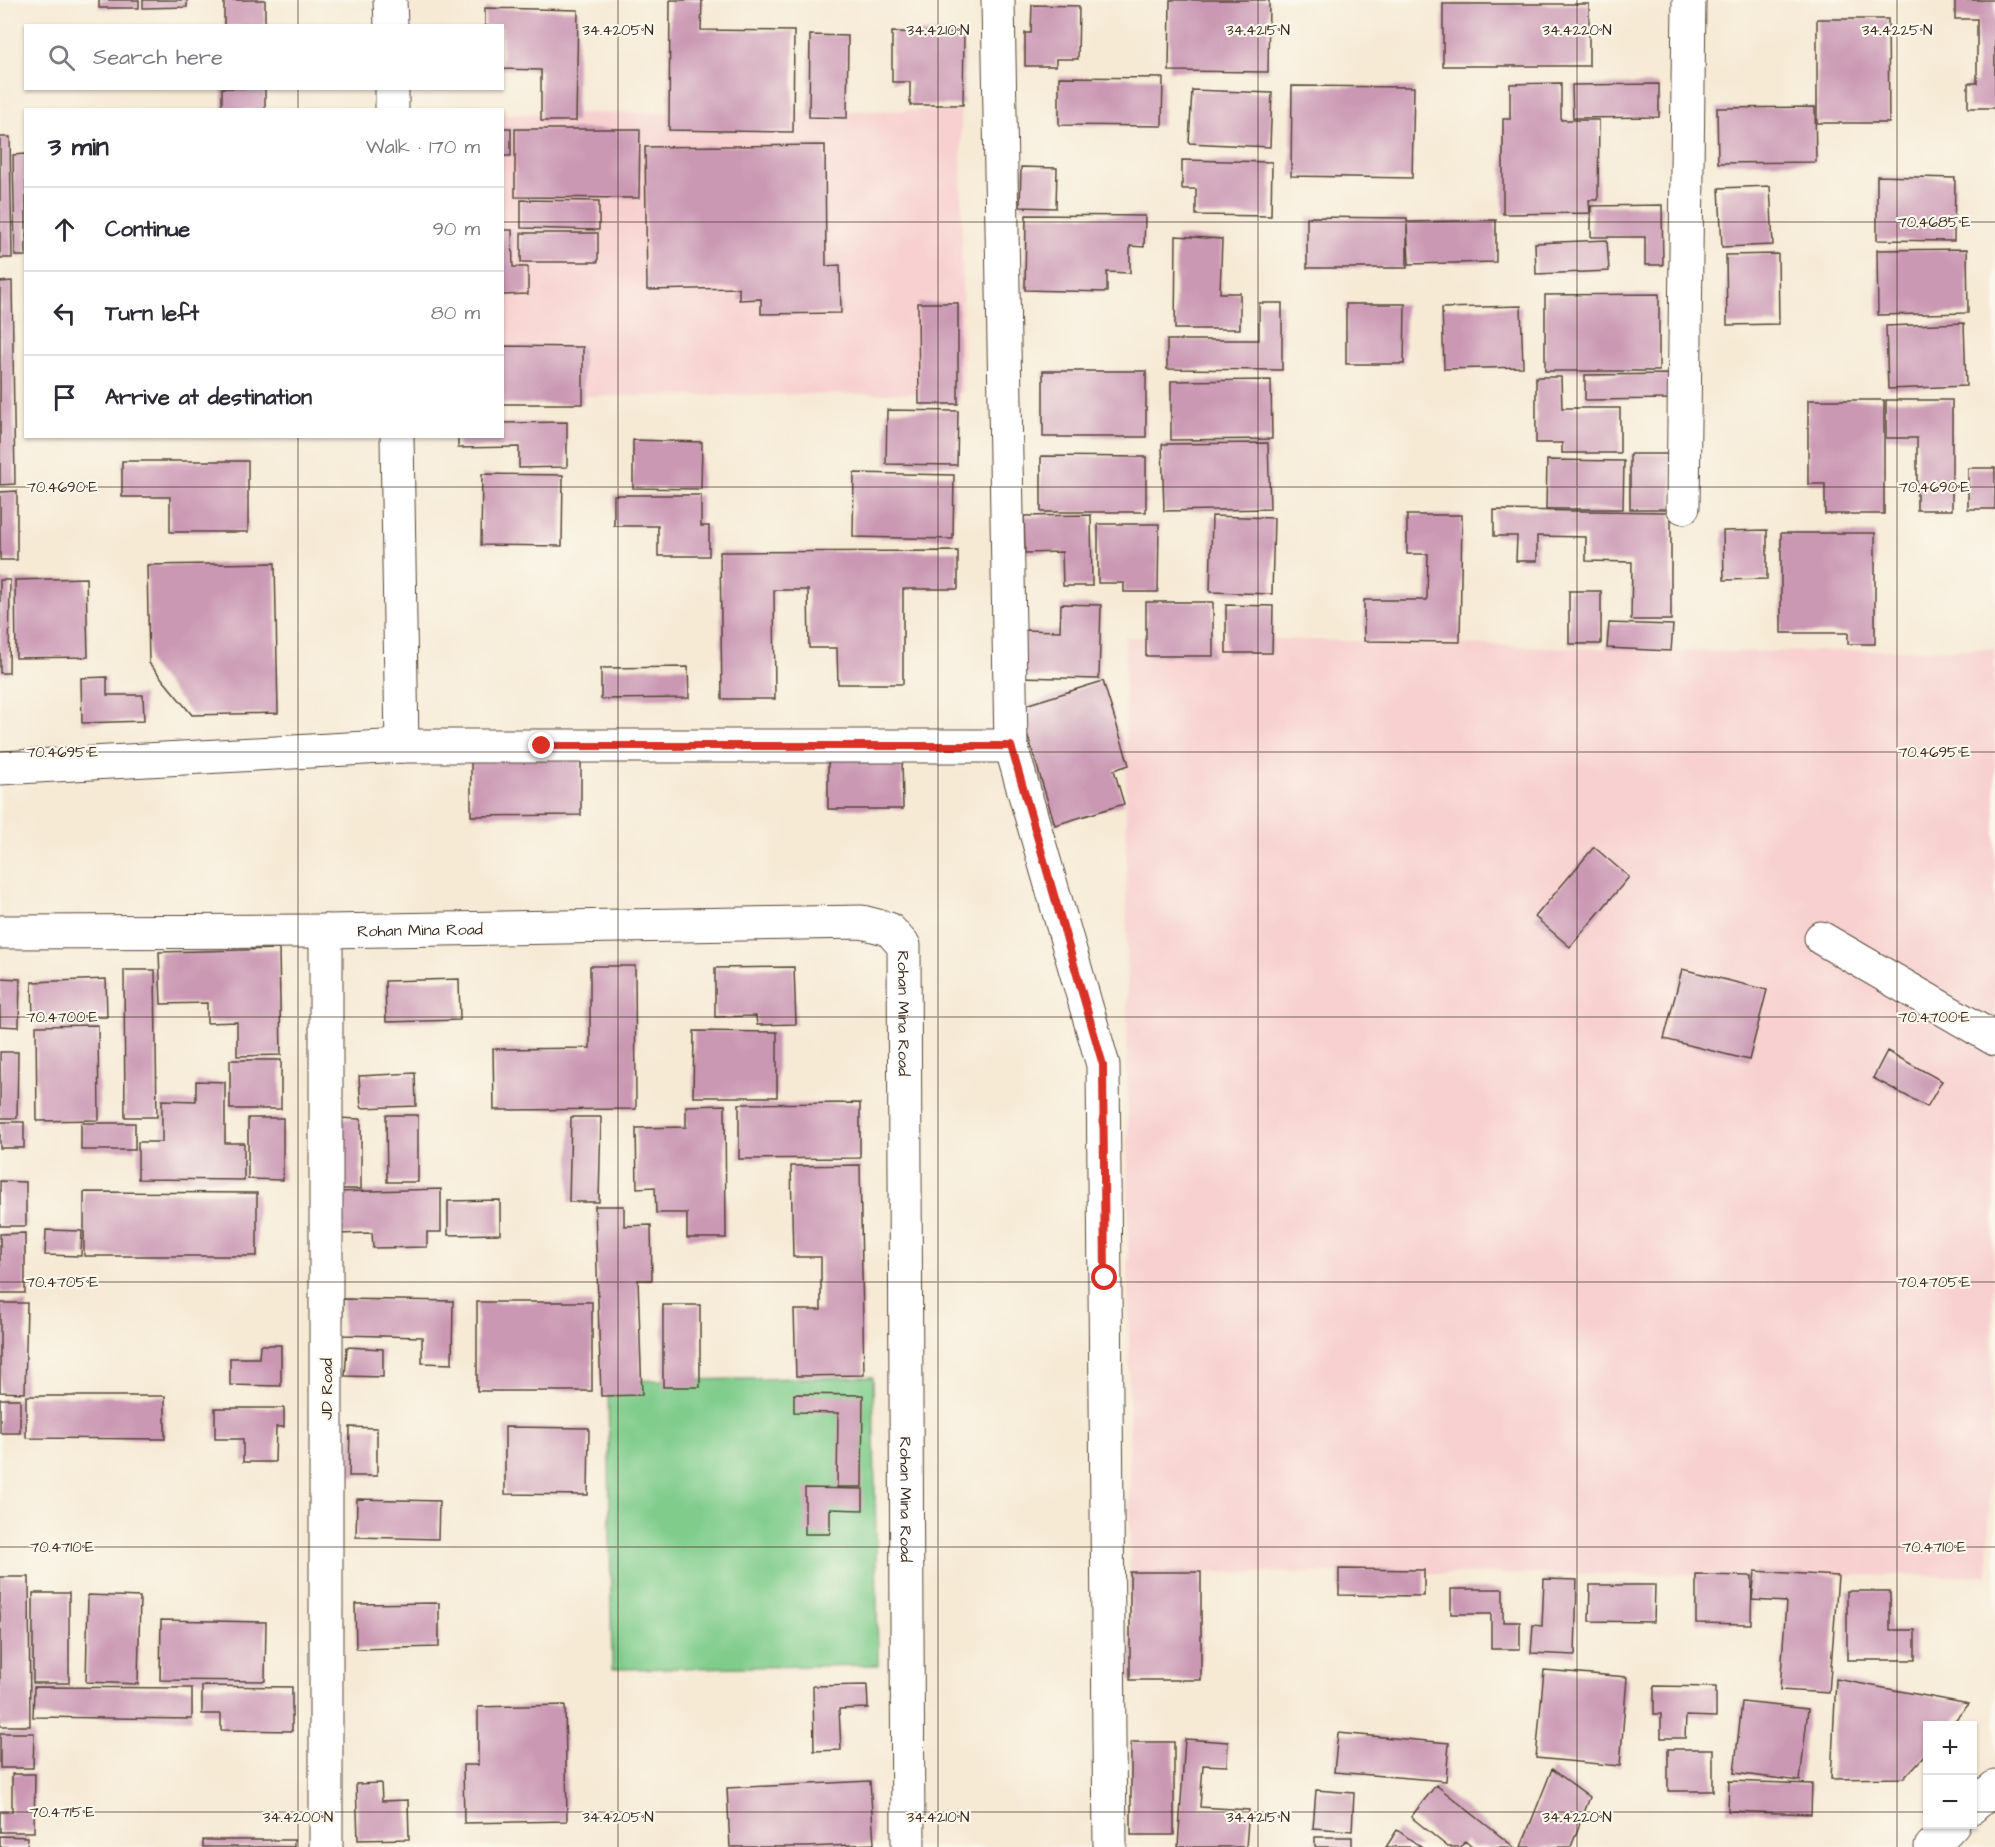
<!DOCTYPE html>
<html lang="en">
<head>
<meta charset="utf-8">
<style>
  :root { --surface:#fff; --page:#f2f2f3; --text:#2b2b33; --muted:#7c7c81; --line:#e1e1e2 }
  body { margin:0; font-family:"Architects Daughter",sans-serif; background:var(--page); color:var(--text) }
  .controls { position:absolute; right:18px; bottom:18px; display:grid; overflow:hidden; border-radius:0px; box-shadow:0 2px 4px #0004 }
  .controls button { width:54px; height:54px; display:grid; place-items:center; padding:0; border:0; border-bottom:2px solid var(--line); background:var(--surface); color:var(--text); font:30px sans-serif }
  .stop { position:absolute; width:18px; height:18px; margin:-14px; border:4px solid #d93025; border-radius:50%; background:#fff }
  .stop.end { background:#d93025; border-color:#fff; box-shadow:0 2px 6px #0008 }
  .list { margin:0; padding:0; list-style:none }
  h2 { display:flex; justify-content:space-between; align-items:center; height:78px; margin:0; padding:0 24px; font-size:26px }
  h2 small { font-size:20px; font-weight:400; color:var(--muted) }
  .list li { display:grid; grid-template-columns:39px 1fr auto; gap:18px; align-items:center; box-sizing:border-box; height:84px; padding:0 24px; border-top:2px solid var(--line) }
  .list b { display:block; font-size:22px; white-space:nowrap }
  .list em { font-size:20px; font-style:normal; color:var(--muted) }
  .icon { flex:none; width:33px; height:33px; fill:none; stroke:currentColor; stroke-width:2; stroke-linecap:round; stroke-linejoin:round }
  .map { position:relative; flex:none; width:1995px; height:1847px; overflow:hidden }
  .search { position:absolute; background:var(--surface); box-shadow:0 2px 4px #0004; left:24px; top:24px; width:480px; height:66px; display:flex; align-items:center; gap:15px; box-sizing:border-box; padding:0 21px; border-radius:0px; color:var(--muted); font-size:22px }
  .panel { position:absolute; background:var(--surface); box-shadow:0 2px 4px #0004; left:24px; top:108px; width:480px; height:330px; border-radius:0px }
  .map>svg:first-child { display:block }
</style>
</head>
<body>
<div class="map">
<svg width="1995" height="1847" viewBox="0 0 1995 1847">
  <rect width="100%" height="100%" fill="#fbf7ec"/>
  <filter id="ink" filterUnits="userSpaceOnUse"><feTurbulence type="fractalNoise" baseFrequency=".0167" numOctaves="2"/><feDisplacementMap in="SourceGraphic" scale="12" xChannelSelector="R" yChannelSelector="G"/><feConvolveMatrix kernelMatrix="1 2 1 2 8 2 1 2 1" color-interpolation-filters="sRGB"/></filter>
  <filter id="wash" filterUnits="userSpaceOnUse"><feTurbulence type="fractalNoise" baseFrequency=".008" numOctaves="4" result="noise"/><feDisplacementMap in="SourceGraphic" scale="24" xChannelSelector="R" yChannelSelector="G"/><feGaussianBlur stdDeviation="1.35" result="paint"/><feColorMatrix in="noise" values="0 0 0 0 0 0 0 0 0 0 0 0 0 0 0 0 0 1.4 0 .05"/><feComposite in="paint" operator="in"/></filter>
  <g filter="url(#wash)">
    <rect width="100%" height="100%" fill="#f6ead5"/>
    <!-- built -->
    <path fill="#f7d0cf" d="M961,110L963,393L503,397L502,114Z
      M1125,637L1275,639L1728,652L1995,649V1148L1988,1576L1130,1572Z"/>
    <!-- green -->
    <path fill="#7fcc8b" stroke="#5d7b54" stroke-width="1.5" d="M873,1377L878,1665L612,1669L608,1381Z"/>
    <g id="blocks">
      <!-- building -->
      <path fill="#ca98b3" d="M99,0H139V8H99Z
        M143,0H187V7L143,8Z
        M224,0H265V26H224Z
        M670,0H702L701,30L794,31L793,132L669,130Z
        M1170,0H1269L1268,72L1169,71Z
        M1955,0H1995V108H1968V83H1977V19H1955Z
        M1443,4H1589V66H1443Z
        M1032,5L1079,6L1078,59H1056V66H1025V33H1031Z
        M485,8L578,10L576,121H541V70L502,69V26H485Z
        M1817,19H1888L1889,123H1817Z
        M892,32L964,33L963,105H910V82H892Z
        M810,35L848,36L847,118L809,117Z
        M1059,77L1163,78L1162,126L1059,125Z
        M1561,83V120H1599L1598,200H1589L1590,213L1503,214V119H1510V84Z
        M1659,84V117L1573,118L1572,85Z
        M1292,86L1414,87L1412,178L1291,176Z
        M222,88H265V110H222Z
        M1192,90L1272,93L1270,147L1189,143Z
        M1815,107L1816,162L1718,163L1717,108Z
        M502,128H511V156H502Z
        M515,129H640L639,198L515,197Z
        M0,137H10L12,258H0Z
        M825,145L826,266L840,265L841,313L761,314V299L739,300V288L647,290L645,147Z
        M26,154V256H15L13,155Z
        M1182,160L1272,162L1271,216L1196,215V189H1182Z
        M1021,167L1057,168L1056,208L1020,207Z
        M1877,176L1955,178L1954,241L1877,240Z
        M1770,186L1773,245L1722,247L1719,188Z
        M521,200L599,201V230L521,228Z
        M1662,205L1663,265H1645V237H1591V206Z
        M1026,215L1145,216L1144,247L1130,246V273L1107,272V292L1025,290Z
        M1307,217L1407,218V222L1496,220V262L1409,264L1407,224V268H1307Z
        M502,230H512L513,267H528V294L502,295Z
        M521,233H598V262H521Z
        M1176,236L1222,239L1220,293H1240V329H1175Z
        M1607,240L1609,271L1536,274L1535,243Z
        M1967,249L1968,313L1878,315L1877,250Z
        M1778,254L1779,324L1727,325L1726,255Z
        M12,281L15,484L0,485V282Z
        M1659,294V371H1545V295Z
        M918,303H958V404H919Z
        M1259,303H1282V370L1167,369V340H1259Z
        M1346,304H1405L1404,364H1346Z
        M1521,306L1523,367L1444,369L1442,308Z
        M1964,323L1966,386L1888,389L1886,326Z
        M502,346L583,347V404H502Z
        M1043,371H1146V437H1043Z
        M1674,374V399L1585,400V375Z
        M1536,377H1561L1562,408H1620V453H1562V443H1536Z
        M1271,380L1272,439L1171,440V381Z
        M1808,400H1884V514H1825V484H1808Z
        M1886,400H1952V510H1917V438H1886Z
        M887,410L958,411L957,465L886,464Z
        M567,422V467L519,468V447L458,448V436H502V423Z
        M633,440L702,442L701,489L633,488Z
        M1268,443L1270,509L1164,511L1162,444Z
        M1630,454H1672V509H1630Z
        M1041,456L1146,457V512H1041Z
        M1547,460L1624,461L1623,509H1546Z
        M122,461H248V532H170V497H122Z
        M1968,468H1995V509H1968Z
        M854,473L954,475L953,539L853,537Z
        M482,474L563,475L562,546L481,545Z
        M17,491V560H0V492Z
        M614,495H701V526H709V556H658V526H614Z
        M1494,510L1671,512V620H1631L1632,562L1586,561V537L1537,536V561H1516L1517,536H1494Z
        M1091,515L1092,586H1063L1062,552L1025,553L1024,516Z
        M1407,515H1462L1460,642L1364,641V600H1427L1428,554H1407Z
        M1212,516L1274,518L1272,594L1210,592Z
        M1098,524H1159L1158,592H1124V583H1098Z
        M1767,530V579L1724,580L1723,531Z
        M1781,533H1875V644H1848V633H1781Z
        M958,551V589H903V684H838L837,648H809L808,590H774L775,699H722L720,552Z
        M275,563L278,713L192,715L149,663L147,565Z
        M86,578L88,657L16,658L15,580Z
        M0,580H10L9,673H0Z
        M1569,591H1601V644H1569Z
        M1146,602H1213V656H1146Z
        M1061,604L1101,605L1099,679L1020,677L1021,630L1060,631Z
        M1226,605L1273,606L1272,653H1226Z
        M1609,623L1673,625L1671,651L1607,648Z
        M688,667L689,698L601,699V668Z
        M107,677V695H143L144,721L82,723L81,678Z
        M1103,681L1129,765L1114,770L1124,804L1055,825L1019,707Z
        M471,751H581V815L471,816Z
        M902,755L903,809H828V756Z
        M1594,847L1629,877L1570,947L1535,917Z
        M279,949L281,1055L237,1056V1022L207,1023V1003L161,1004L159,952Z
        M590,966H635L636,1109L494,1110L493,1049L590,1048Z
        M794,967L796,1024L757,1025L756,1016L715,1017V968Z
        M1682,969L1767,990L1749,1060L1664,1039Z
        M124,970H155L157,1117H125Z
        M0,978L20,979L19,1027L0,1026Z
        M106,979L107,1017L33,1018L32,982Z
        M459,979L460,1020L386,1022L385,981Z
        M98,1025L99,1120L37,1121L36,1026Z
        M694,1031L777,1032V1097H693Z
        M1887,1051L1942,1081L1927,1107L1873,1078Z
        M0,1052H18L17,1118H0Z
        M230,1060H281V1109H230Z
        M415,1073L416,1106L361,1108L359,1076Z
        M196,1081L225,1082V1143H244V1180L138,1179V1142H162V1100L196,1101Z
        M860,1103V1158L739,1159V1104Z
        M725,1105L726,1238H687V1213H656L655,1187L637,1188L636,1128L686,1127V1106Z
        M386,1115H418V1182H387Z
        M571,1117H601L599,1202H569Z
        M248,1118H283V1180L248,1179Z
        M335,1118L361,1119V1189H335Z
        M0,1122H24V1148H0Z
        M81,1123H135V1150H81Z
        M860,1165L864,1375L796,1376L794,1310H821V1257H793L791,1166Z
        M0,1181L26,1182V1226H0Z
        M441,1189V1232H427V1247L373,1248L372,1233L336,1234V1192Z
        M84,1192L257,1193V1256H84Z
        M500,1200V1234L448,1235V1201Z
        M595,1206H624V1226L651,1225L652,1280H638L642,1395L601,1396Z
        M46,1230L82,1231L81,1256L45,1255Z
        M25,1233V1293H0V1234Z
        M343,1299L453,1301L452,1364L422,1363V1337L342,1335Z
        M477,1302H592V1391H477Z
        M0,1303H27L25,1393L0,1392Z
        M663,1305H700V1387H663Z
        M260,1345H281V1386L230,1385V1358H259Z
        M347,1347L383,1349V1377L345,1376Z
        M794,1394L863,1395L862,1487H837L838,1413L794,1412Z
        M26,1396H165V1439L26,1438Z
        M0,1399H20V1433H0Z
        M215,1408H284V1427H276L275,1462H243V1439H215Z
        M350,1427L377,1428V1476H349Z
        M505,1427L589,1428L588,1495L505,1494Z
        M805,1488L863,1489V1510L830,1509V1534H805Z
        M357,1499L439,1501L438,1539L356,1537Z
        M1339,1569L1424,1570V1596L1339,1595Z
        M1755,1571L1838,1576L1829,1693L1780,1690L1786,1602L1752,1600Z
        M1130,1572H1201V1680H1130Z
        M1696,1575L1752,1576L1751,1624L1696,1623Z
        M0,1577H29L30,1726H0Z
        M1544,1579L1577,1580L1575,1655L1531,1653L1533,1625L1542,1626Z
        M1590,1585H1655L1654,1622L1589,1621Z
        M1451,1589H1503V1622H1520V1649H1491V1614H1451Z
        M1847,1591H1890V1630H1915V1660H1847Z
        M33,1593H69V1683H33Z
        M88,1595L140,1597L138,1684L86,1682Z
        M439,1603V1647L356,1649L355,1604Z
        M161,1620L266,1622L265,1681L160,1680Z
        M1544,1670L1627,1677L1620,1766L1536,1758Z
        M1836,1679L1969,1704L1950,1726H1928V1752L1904,1778L1831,1779Z
        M867,1685L868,1708L839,1709L841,1750L814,1751L813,1686Z
        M202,1686L292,1687V1731L221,1730V1714H202Z
        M1654,1686L1716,1687V1717L1686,1716L1685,1738H1661V1714H1654Z
        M34,1687L192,1688V1719L33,1717Z
        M1742,1702L1808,1709L1800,1781L1734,1773Z
        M565,1705L567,1821L464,1823L463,1765H478V1707Z
        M0,1733H34L33,1768H0Z
        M1338,1733L1449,1743L1446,1781L1334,1772Z
        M1185,1739L1228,1742L1227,1766L1203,1765L1200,1807L1249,1810L1246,1847H1178Z
        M1131,1742H1174V1835H1131Z
        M1668,1749H1713V1791H1668Z
        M1552,1769L1590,1797L1571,1847H1521Z
        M12,1774H35L34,1832H0V1812H12Z
        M870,1781L874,1844L808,1847H730L727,1788Z
        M1729,1781L1812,1784L1811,1814L1728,1811Z
        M381,1783L382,1801L408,1800L409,1839L358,1840L356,1784Z
        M1436,1785L1514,1847H1472L1465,1841L1461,1847H1448L1411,1817Z
        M1316,1790L1354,1793L1352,1831L1313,1828Z
        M1397,1830L1421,1847H1386Z
        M0,1836L28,1837L27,1847H0Z
        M1315,1837H1352V1847H1315Z
        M203,1840H294V1847H203Z"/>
    </g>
  </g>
  <g filter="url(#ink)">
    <use href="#blocks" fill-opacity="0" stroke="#574739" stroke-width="1.5"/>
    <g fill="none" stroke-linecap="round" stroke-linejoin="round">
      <defs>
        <g id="minor">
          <path d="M390,0L391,26"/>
          <path d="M998,0L1011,746L1103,1065L1110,1847"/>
          <path d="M392,88V110"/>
          <path d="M397,436L402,746"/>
          <path d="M1683,507L1689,0"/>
          <path d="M0,768L402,746H1011"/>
          <path d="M326,931V1847"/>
          <path id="s1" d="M0,932L326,931L862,922L889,929L904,946L908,1847"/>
          <path d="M1821,938L1995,1039"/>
        </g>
        <path id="highway" d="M1972,1807L1995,1787
          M1931,1847L1953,1824"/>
      </defs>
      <!-- minor casing -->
      <use href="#minor" stroke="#574739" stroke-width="35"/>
      <!-- highway casing -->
      <use href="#highway" stroke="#574739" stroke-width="35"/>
      <!-- minor -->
      <use href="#minor" stroke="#fff" stroke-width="33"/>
      <!-- highway -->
      <use href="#highway" stroke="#fff" stroke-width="33"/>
    </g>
  </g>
  <g fill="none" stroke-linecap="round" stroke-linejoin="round" filter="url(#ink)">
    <!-- route -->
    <path stroke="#d93025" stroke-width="8" d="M542,746H1011L1103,1065L1105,1278"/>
  </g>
  <!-- ticks -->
  <path fill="none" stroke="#3b2a1e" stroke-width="1.5" stroke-opacity="0.45" d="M298,0V26M618,0V1847M938,0V1847M1258,0V1847M1577,0V1847M1897,0V1847M298,88V110M0,222H26M502,222H1995M298,436V1847M0,487H1995M0,752H1995M0,1017H1995M0,1282H1995M0,1547H1995M0,1812H1928M1972,1812H1995"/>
  <g text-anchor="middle" stroke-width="4.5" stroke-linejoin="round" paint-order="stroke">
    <!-- street labels -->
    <g font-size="16" fill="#3b2a1e" stroke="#fbf7ec">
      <text dy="6" stroke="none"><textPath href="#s1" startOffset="420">Rohan Mina Road</textPath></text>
      <text dy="6" stroke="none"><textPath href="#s1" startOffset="980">Rohan Mina Road</textPath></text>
      <text transform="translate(326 1389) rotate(-90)" y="6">JD Road</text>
      <text dy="6" stroke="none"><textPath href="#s1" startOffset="1466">Rohan Mina Road</textPath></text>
    </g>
  </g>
  <g font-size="15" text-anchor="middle" fill="#3b2a1e" stroke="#fbf7ec" stroke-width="4.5" stroke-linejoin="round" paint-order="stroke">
    <text x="618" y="35">34.4205°N</text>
    <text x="938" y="35">34.4210°N</text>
    <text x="1258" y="35">34.4215°N</text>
    <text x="1577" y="35">34.4220°N</text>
    <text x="1897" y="35">34.4225°N</text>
    <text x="1934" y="227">70.4685°E</text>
    <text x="1934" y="492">70.4690°E</text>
    <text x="62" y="492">70.4690°E</text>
    <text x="1934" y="757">70.4695°E</text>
    <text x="62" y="757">70.4695°E</text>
    <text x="1934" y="1022">70.4700°E</text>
    <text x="62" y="1022">70.4700°E</text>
    <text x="1934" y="1287">70.4705°E</text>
    <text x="62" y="1287">70.4705°E</text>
    <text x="62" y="1552">70.4710°E</text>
    <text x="1934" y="1552">70.4710°E</text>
    <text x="62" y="1817">70.4715°E</text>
    <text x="298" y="1822">34.4200°N</text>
    <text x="618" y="1822">34.4205°N</text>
    <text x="938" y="1822">34.4210°N</text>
    <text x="1258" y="1822">34.4215°N</text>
    <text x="1577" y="1822">34.4220°N</text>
  </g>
</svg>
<div class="controls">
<button>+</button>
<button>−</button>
</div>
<div class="stop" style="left:1105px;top:1278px"></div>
<div class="stop end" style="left:542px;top:746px"></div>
<div class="search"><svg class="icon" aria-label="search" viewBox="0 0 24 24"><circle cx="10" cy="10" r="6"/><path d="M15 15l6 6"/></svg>Search here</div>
<section class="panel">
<h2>3 min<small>Walk · 170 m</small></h2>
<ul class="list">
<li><svg class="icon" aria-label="ahead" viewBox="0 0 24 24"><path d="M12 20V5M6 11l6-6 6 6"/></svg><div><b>Continue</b></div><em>90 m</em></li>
<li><svg class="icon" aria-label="left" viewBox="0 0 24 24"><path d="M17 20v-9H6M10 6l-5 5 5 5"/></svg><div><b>Turn left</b></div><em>80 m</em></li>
<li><svg class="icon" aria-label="arrive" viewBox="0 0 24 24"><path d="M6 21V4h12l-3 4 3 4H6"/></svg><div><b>Arrive at destination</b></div></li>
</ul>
</section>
</div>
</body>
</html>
